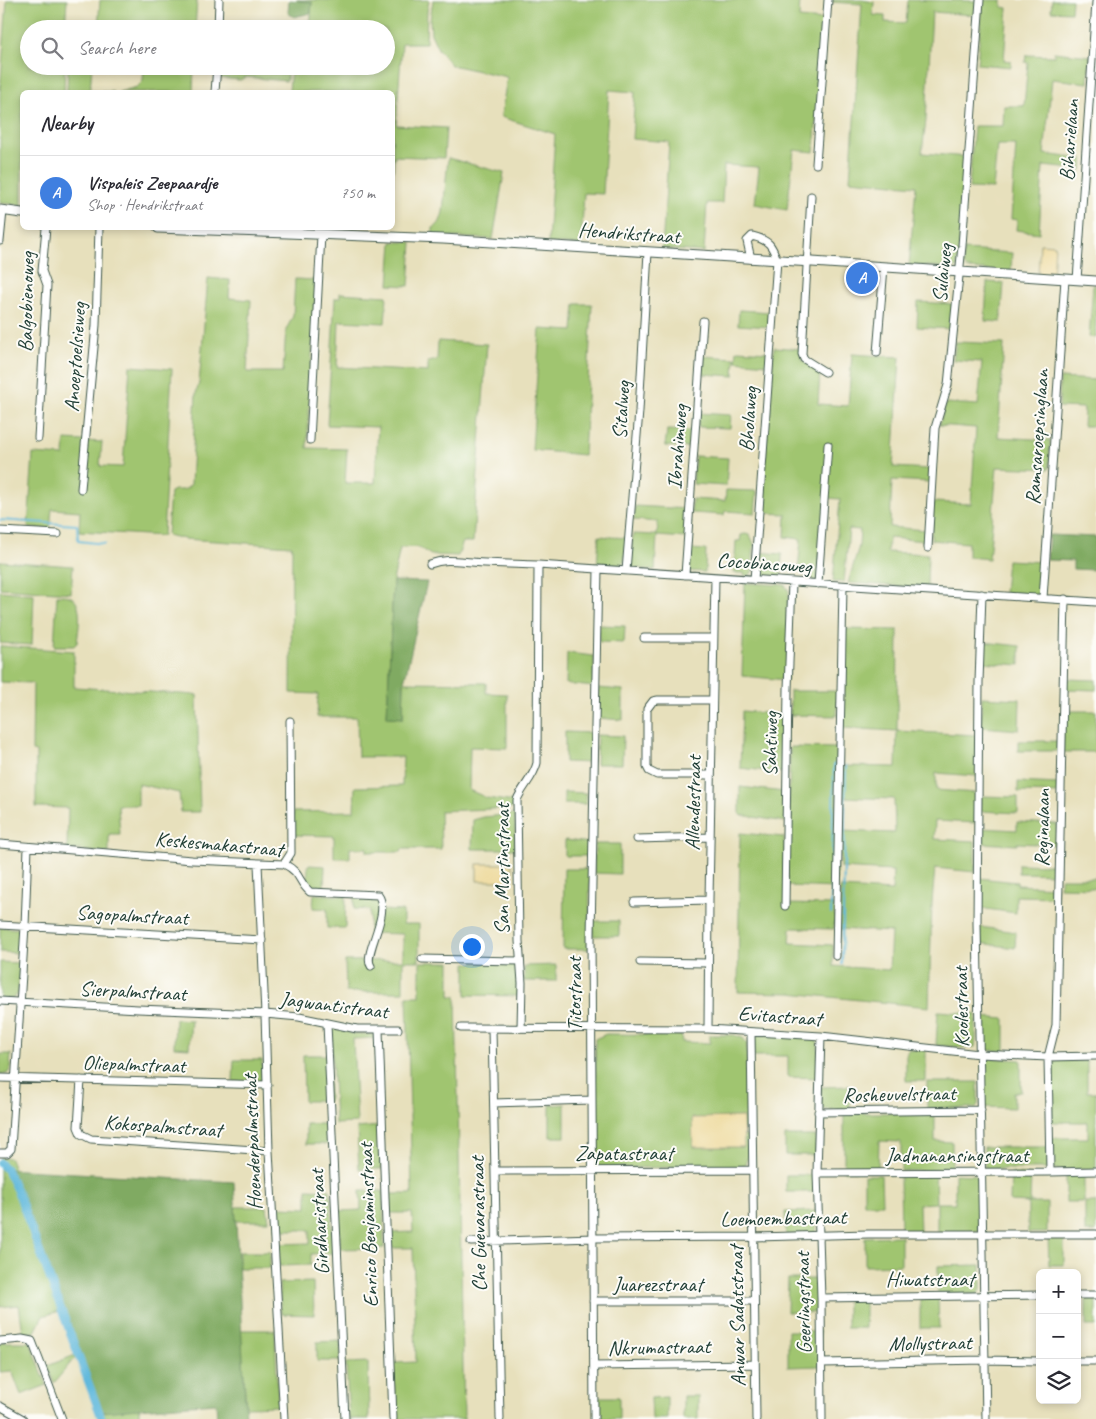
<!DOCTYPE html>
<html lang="en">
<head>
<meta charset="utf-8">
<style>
  :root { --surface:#fff; --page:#f7f7f7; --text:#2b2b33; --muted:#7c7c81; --line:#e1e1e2; --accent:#d1495b }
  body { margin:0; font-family:Caveat,sans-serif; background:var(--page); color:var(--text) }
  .controls { position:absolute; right:15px; bottom:15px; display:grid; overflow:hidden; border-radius:8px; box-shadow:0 2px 8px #0003 }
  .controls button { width:45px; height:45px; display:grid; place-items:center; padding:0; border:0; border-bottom:1px solid var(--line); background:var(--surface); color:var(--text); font:25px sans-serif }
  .you { position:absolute; left:471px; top:946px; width:18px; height:18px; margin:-12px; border:4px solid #fff; border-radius:50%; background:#1a73e8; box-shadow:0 0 0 8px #1a73e833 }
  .badge { display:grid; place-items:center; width:32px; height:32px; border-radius:50%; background:var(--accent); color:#fff; font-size:16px; font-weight:700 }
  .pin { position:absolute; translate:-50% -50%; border:2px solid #fff; box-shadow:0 1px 5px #0006 }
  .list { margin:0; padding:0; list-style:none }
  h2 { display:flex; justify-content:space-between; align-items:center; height:65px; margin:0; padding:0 20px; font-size:21px }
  h2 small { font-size:16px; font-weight:400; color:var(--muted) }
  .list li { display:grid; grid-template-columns:32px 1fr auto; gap:15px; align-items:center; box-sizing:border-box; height:75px; padding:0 20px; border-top:1px solid var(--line) }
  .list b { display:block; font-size:19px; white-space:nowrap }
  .list p { margin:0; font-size:16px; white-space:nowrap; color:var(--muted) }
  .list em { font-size:16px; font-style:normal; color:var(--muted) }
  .icon { flex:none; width:28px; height:28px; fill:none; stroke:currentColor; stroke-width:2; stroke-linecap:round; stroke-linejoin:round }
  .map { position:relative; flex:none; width:1096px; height:1419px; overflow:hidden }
  .search { position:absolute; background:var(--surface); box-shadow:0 2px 8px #0003; left:20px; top:20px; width:375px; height:55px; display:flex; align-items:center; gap:12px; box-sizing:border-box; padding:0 18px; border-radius:28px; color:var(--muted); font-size:19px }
  .panel { position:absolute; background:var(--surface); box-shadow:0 2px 8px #0003; left:20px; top:90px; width:375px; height:140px; border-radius:8px }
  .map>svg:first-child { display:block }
</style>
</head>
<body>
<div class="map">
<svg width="1096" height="1419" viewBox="0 0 1096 1419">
  <rect width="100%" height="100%" fill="#fdfcf7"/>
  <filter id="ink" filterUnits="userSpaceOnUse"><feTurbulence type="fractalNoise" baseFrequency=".02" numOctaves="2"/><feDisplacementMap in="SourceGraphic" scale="10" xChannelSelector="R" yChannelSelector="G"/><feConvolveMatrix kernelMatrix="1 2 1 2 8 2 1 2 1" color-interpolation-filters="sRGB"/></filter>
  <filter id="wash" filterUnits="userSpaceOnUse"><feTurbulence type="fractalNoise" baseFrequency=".0096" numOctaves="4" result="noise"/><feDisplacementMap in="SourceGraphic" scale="20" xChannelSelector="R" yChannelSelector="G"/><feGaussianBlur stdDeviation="1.12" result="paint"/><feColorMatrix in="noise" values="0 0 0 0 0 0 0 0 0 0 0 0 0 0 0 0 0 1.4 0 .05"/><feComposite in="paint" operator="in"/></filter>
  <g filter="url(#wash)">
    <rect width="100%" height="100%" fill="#e7e0bc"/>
    <!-- green -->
    <path fill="#a0c570" stroke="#608152" d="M7,0H67L65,29H29V66H65L64,92H22V205L0,203V93Z
      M100,0H197L195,29H98Z
      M297,0H429L427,12L426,43H402L396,125L446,128L444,158L394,156L393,186L392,92H289L291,66H386V29H310L312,2Z
      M433,0H800L799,18L824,20L814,152L794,150L787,210L755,204L759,167L724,165L722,203H707L704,252L662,249L669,142L632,139L635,92L609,90L603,194L584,193L581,245L548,243L555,134L501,117L507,77L451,65L438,49L431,34L430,20Z
      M830,0H862L874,2L873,15L885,16V22L906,23L908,0L977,1L975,15L932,12L926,120L922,153L967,157L957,268L909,265L916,186L850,180L862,4L830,2Z
      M983,0H1002V7L1008,8L1004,60L1011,61V67L977,64Z
      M1052,0H1072L1071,12L1051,11Z
      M1054,52L1090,56L1088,83L1052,79L1044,154L1083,159L1082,170L1043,166L1039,233L1016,230L1017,220L1011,219L1016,145H997L993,189L969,188L974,126H1003L1004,106H1024L1028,63L1025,62L1026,55L1054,56Z
      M68,66H92L90,91L113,92H67Z
      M144,66H194L193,92H119L137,87L143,81Z
      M221,66H287V81L246,77L240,80L219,78Z
      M448,158L504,173L493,239L433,236V228C440,225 441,219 443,212Z
      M392,242H412L409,286L389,285Z
      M964,250L1012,253L1011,272L968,269C961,265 964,257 964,250Z
      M208,278L230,280L229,298L251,300L247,372H283L286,330L293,316L295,279L316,280L307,448L347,449L345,483H375L378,427L327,425L335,298H340V293L387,296L385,323L339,321L337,367L428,372V362L437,360L438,341L487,344L473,542H463L458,556L431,555L418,547L400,548L393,581L387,717L403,718L404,682L486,683V693L507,694V748L470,747L469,790L487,798L514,802L515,808L440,811L441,849H402L401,852H367V848H350V858H334V836L293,835V812L354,811L355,787L402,786L403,757H358L357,717H317L318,694L291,693L292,546L184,539L167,535L170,492L174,490C182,490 186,491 191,484L196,393L199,383Z
      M987,282L1004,283L1001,322L985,321Z
      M1093,285H1096V338L1089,337Z
      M918,302L953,304L951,329L917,327Z
      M575,304H592L584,455L532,450L540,329L573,331Z
      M739,310L771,312L770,327L738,325Z
      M956,342L1004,344L998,437L1050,440L1049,469L997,467L989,559L968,557V543L931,540L933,502L971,504L976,428L939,425L946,403L978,405L982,362L953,360Z
      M774,347L802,349L801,359L820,372L818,404L848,406L852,354L900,357L893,467L930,469V482L892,480L890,527L926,530V541L889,538L887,552L928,554L927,588L848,583L859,546L860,530L849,529L844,582H833L840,499L828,498L818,581L808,580L798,570L801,539L785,537L786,514L761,513Z
      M737,350L768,352L767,364L736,361Z
      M703,356L735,358L734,376L702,374Z
      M130,366L172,369L163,536L79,531L80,511L52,509L50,529L28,528L33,454L64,456L65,440L102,442L100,466L123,467Z
      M1060,378L1096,380V426H1083L1084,408L1059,407Z
      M698,413L731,415L730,428L698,427Z
      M667,430L693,431L692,448L665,446Z
      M695,456L728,458L726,486L693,484Z
      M726,490L757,491L755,513L725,511L724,515L691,513L692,499L725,501Z
      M635,506L688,509L686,538L657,536L655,570L634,568L630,565L633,534L657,535L658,522L634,520Z
      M745,534L750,535L754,544L752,573L748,576L744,575V573H734L736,541H740L741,535Z
      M599,536L627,538L624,562L620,566H597Z
      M689,549L706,550L705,572L688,571Z
      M758,552L782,554L781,578L759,576L758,573Z
      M1007,560L1042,562L1039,593L1035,595L1004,593Z
      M0,561L73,566L71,593L0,588Z
      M745,583L785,585L789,591L787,680L742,676Z
      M0,591L34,594L32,645L0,643Z
      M57,595C61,595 66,595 69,596C85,602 78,631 77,643L74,646H54Z
      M599,625L625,626L624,643L599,642Z
      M845,629L898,630L897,731L977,735V776L936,773V790L976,793L975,823L935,821L934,839L975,841V872L935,868L932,902L929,1007L790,993L738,992L740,833L784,837L787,904L835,905L834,929L791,928L790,943L833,945V966L889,970L891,932L839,929L840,888L892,891L893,871L840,868V831L895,833L894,799L841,797L842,766L896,767L897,731L843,728Z
      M983,642L1020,646V665L982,662Z
      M0,646L74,651V687L197,695L200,812H181L179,793L138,784V805H118L120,834H109V853L67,849L68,808L36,807V752L32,751L33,683L0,682Z
      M567,653L594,656V687L566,684Z
      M1065,679L1096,680V690L1065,689Z
      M598,688L623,690V720L597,718Z
      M790,691H838L837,716L790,715Z
      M982,697L1020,699L1019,730L981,727Z
      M742,711L786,715V773L740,768Z
      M1063,711H1096V752H1063Z
      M565,732L593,733L592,763L565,762Z
      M597,735L623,736L622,764H596Z
      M1018,741H1058V751H1018Z
      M790,747L838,748L836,888L787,886Z
      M1018,782L1058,784V793L1018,792Z
      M740,787L785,792V822L740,815Z
      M564,792L586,793V804H564Z
      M980,796L1018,797V813L980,811Z
      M515,814V849H472L473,820L484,817Z
      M1017,822L1057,824V845L1017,843V845L980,843L981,828L1017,830Z
      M565,840L590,843V856H565Z
      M595,844H620V874L594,873Z
      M1018,864L1056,865V874L1018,873Z
      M308,865L325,866L324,887L307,886Z
      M564,869H590L589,949H563Z
      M979,878L1017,882V885L1056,887L1055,897L1016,896V913L979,908Z
      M1061,878H1096V888L1060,887Z
      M314,894L346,896L345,928H327V909L313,908Z
      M354,898L380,899V910L403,911V924H419V961H403V992H346L345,961L403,960V934L369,933L370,910L354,909Z
      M593,921H619V936H593Z
      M0,927L19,929L21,932V953L0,952Z
      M980,927L1016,932L1015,948L980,943Z
      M0,962L20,963L18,994L12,998H0Z
      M420,962H450V996H456L464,1419H395L394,1363L416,1362L413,1248H389L388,1233L413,1232L412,1213H388V1194H412L407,996H420Z
      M466,963H515L518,966L519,996L466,995Z
      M556,965V981H524V966Z
      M938,1011L976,1014V1038L975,1047L965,1048L936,1045Z
      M981,1017L1005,1019V1051L985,1050L982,1047Z
      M175,1019L191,1020L189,1048L174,1047Z
      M334,1028L353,1034H372L376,1038L353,1039L357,1123L335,1124L331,1032Z
      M606,1034L681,1035L682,1042L710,1043V1035H734L743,1038L747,1044L748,1129H743V1117L693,1118V1147H743V1136H749L748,1157L745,1164L738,1167L602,1168L596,1165L595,1039Z
      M759,1035L816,1038L818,1042V1078L788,1077V1056H754V1038Z
      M908,1049L926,1051V1081H906V1055Z
      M0,1054H11L10,1070L7,1074H0Z
      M303,1055H328L329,1101H304Z
      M989,1058L1021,1060V1092H1014V1108L983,1107V1065L985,1060Z
      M234,1060H262V1079L261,1082H233Z
      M1062,1060L1087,1061V1092H1096V1169L1058,1170L1053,1167L1050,1138H1088V1122H1050L1051,1064L1053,1062Z
      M927,1082H978V1105L975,1108H927Z
      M850,1086V1110L821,1109V1087Z
      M565,1104V1137H550V1105Z
      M844,1113H935V1141L952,1142V1171H901V1142L879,1141L878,1171H844Z
      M306,1124H330V1144H306Z
      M381,1126L382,1169H359L357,1128Z
      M785,1136H816V1155H785Z
      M984,1147H1047L1048,1168L1046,1169H985Z
      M0,1157L10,1158L14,1170H6L18,1193L63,1310L43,1316L35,1332L23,1333L19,1305L0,1307Z
      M935,1174L936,1203L919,1204L920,1233H901L900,1175Z
      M955,1174L976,1175L979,1182L978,1231L937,1233V1203H955Z
      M1011,1174L1031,1175L1030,1203L1010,1202Z
      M1084,1174V1202H1066V1175Z
      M786,1175H816V1192H786Z
      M864,1175H881L882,1204H864Z
      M307,1189L330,1190L333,1253L311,1254V1265L279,1266L278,1244L310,1243V1230H276V1207L307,1208Z
      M360,1191H383L384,1248L340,1249L339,1211L361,1210Z
      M1085,1202H1096V1232H1085Z
      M1028,1203H1047V1233H1028Z
      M235,1207H267L269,1221H236Z
      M817,1211L816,1232L786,1235L785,1212Z
      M901,1236V1265L865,1266V1237Z
      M1048,1236H1064V1265H1049Z
      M239,1252H270V1268H239Z
      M981,1265V1290L978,1294H938V1266Z
      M788,1279H819V1313L787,1312Z
      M313,1282L314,1315L281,1314L279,1283Z
      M938,1298L939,1328H920V1299Z
      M1086,1298H1096V1326H1086Z
      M847,1299H865V1328H847Z
      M241,1330H275L278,1406L246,1407Z
      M788,1331H819L820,1366L788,1367Z
      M340,1341L341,1361H317V1342Z
      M0,1342H30L47,1385L21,1395L12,1371L0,1372Z
      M78,1354L54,1383L47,1366Z
      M368,1362L369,1419H349L346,1363Z
      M683,1396H698V1419H683Z
      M596,1397H619V1419H596Z
      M667,1397V1419H652L651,1398Z
      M139,1408V1419H103L100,1412Z"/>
    <!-- forest -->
    <path fill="#80aa62" stroke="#50744b" d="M289,0L312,2L311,13L294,17L288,13Z
      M1049,535L1096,537V570L1073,569V561L1047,560Z
      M393,581L427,582L404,682L403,718L387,717Z
      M6,1169L234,1182L246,1419H217L216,1403L100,1412L18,1193Z"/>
    <!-- sand -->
    <path fill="#eeda9e" stroke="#868c69" d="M1040,244L1055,245L1053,276L1038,275Z
      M477,864H512V881H477Z
      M743,1117L744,1147H693L692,1118Z"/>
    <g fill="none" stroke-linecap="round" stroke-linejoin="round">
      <!-- stream -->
      <path stroke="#5eb8db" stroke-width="2" d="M0,520L77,525L78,541L105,544
        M831,914L834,764
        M842,964L846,765"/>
      <!-- canal -->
      <path stroke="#5eb8db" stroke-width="8" d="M0,1163L6,1169L18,1193L102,1419"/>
    </g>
  </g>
  <g filter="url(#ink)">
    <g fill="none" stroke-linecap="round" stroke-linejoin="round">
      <defs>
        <path id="minor" d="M218,29L219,0
          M215,92L217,66
          M816,164L828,0
          M811,196L802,354L804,359L825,372
          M0,241L3,211
          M751,259L747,241L752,236C769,240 772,245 777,260L754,580
          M1077,280L1096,2
          M877,353L884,267
          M38,438L47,285L42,271L46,228
          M310,440L321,235
          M81,489L96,325L99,228
          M0,531L58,534
          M928,548L935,428L948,385L962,246L980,0
          M430,564C445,558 457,561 472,562C494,564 516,564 538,565L1096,602
          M626,571L639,411L648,252
          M685,575L703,321
          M818,584L828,445
          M982,594L979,682L977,923L986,1419
          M1043,598L1065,279
          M644,638H713
          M711,775H657L649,771L647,767V709L653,701L658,700H712
          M637,839L710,837
          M0,844L192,860L284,864C302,873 297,881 310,892L378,895C392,913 362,954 371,966
          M258,864L265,1014L269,1151L284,1419
          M284,864L291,853L290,721
          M634,902L709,900
          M785,906L788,689L792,582
          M0,925L262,940
          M836,956L843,586
          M422,959L520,961
          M640,962L708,963
          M0,1001L138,1009L265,1014L299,1017L357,1029H398
          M327,1024L345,1419
          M461,1028L708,1029L821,1036L979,1054L1048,1057L1096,1056
          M492,1028L500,1419
          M521,1028L522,983L519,941L517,800C522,787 534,777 537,763L538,565
          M708,1029L709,900L715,577
          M379,1030L393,1419
          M751,1032L756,1419
          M821,1036L817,1173L821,1298L822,1419
          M0,1078L268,1085
          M81,1080L78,1127L81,1134L91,1139L269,1151
          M494,1103L592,1100
          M818,1112L981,1110
          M0,1153H7L11,1149L25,926L28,847
          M495,1171L753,1170
          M1050,1172L1048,1057L1056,1025L1065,599
          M817,1173L1050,1172L1096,1171
          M471,1242L593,1238L753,1237L868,1234H1096
          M1077,1295H1096
          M821,1298L1040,1295
          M593,1301H754
          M0,1341L22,1339L32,1341L62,1419
          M1077,1361H1096
          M822,1363L985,1360L1040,1361
          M594,1366L755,1364
          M0,1406L23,1419
          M594,1419L591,935L598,569"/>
        <path id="tertiary" d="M0,210L22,213
          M158,228L443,239L812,262L1096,281"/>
      </defs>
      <!-- minor casing -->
      <use href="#minor" stroke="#3d5548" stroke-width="9"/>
      <!-- tertiary casing -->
      <use href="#tertiary" stroke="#3d5548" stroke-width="11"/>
      <!-- minor -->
      <use href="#minor" stroke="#fff" stroke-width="7"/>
      <!-- tertiary -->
      <use href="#tertiary" stroke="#fff" stroke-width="9"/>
    </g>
  </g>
  <g text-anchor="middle" stroke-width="4" stroke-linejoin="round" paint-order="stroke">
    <!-- street labels -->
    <g font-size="21" fill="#1f3d34" stroke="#fdfcf7">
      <text transform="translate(1069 140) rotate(-86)" y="7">Biharielaan</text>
      <text transform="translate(629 233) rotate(4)" y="7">Hendrikstraat</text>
      <text transform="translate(942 273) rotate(-84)" y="7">Sulaiweg</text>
      <text transform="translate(26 302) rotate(-89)" y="7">Balgobienoweg</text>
      <text transform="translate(75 357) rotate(-86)" y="7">Anoeptoelsieweg</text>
      <text transform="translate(621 410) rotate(-86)" y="7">Sitalweg</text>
      <text transform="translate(748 419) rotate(-86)" y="7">Bholaweg</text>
      <text transform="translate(1037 437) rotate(-86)" y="7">Ramsaroepsinglaan</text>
      <text transform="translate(677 447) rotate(-86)" y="7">Ibrahimweg</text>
      <text transform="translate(764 563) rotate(4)" y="7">Cocobiacoweg</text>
      <text transform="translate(770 744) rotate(-89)" y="7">Sahtiweg</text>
      <text transform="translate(693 803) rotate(-89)" y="7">Allendestraat</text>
      <text transform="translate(1042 828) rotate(-89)" y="7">Reginalaan</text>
      <text transform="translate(219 844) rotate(5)" y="7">Keskesmakastraat</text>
      <text transform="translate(502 869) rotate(-90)" y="7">San Martinstraat</text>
      <text transform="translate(132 915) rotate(3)" y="7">Sagopalmstraat</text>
      <text transform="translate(133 991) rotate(3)" y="7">Sierpalmstraat</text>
      <text transform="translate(574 994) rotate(-90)" y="7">Titostraat</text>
      <text transform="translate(334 1005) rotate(7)" y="7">Jagwantistraat</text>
      <text transform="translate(961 1007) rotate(-91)" y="7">Koolestraat</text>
      <text transform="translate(780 1016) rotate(4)" y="7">Evitastraat</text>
      <text transform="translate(134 1064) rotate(2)" y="7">Oliepalmstraat</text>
      <text transform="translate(899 1094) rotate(-1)" y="7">Rosheuvelstraat</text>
      <text transform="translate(163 1126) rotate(4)" y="7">Kokospalmstraat</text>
      <text transform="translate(252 1142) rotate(-92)" y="7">Hoenderpalmstraat</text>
      <text x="624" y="1160">Zapatastraat</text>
      <text x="957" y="1162">Jadnanansingstraat</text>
      <text transform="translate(783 1218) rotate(-1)" y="7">Loemoembastraat</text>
      <text transform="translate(319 1222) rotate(-93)" y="7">Girdharistraat</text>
      <text transform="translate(478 1224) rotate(-91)" y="7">Che Guevarastraat</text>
      <text transform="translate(368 1225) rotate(-92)" y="7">Enrico Benjaminstraat</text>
      <text x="930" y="1286">Hiwatstraat</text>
      <text x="658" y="1291">Juarezstraat</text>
      <text transform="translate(803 1303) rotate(-91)" y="7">Geerlingstraat</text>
      <text transform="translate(737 1316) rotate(-91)" y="7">Anwar Sadatstraat</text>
      <text transform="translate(930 1343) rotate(-1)" y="7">Mollystraat</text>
      <text transform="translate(659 1347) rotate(-1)" y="7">Nkrumastraat</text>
    </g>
  </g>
</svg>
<div class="controls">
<button>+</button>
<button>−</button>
<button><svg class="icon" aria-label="layers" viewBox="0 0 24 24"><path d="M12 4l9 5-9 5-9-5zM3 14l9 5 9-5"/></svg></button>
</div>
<div class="you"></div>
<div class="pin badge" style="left:862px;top:278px;background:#3f7fe0">A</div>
<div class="search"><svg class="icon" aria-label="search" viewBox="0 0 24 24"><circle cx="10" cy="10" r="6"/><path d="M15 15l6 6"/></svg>Search here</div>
<section class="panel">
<h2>Nearby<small></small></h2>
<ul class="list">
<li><span class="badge" style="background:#3f7fe0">A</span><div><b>Vispaleis Zeepaardje</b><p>Shop · Hendrikstraat</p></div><em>750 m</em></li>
</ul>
</section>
</div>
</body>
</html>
